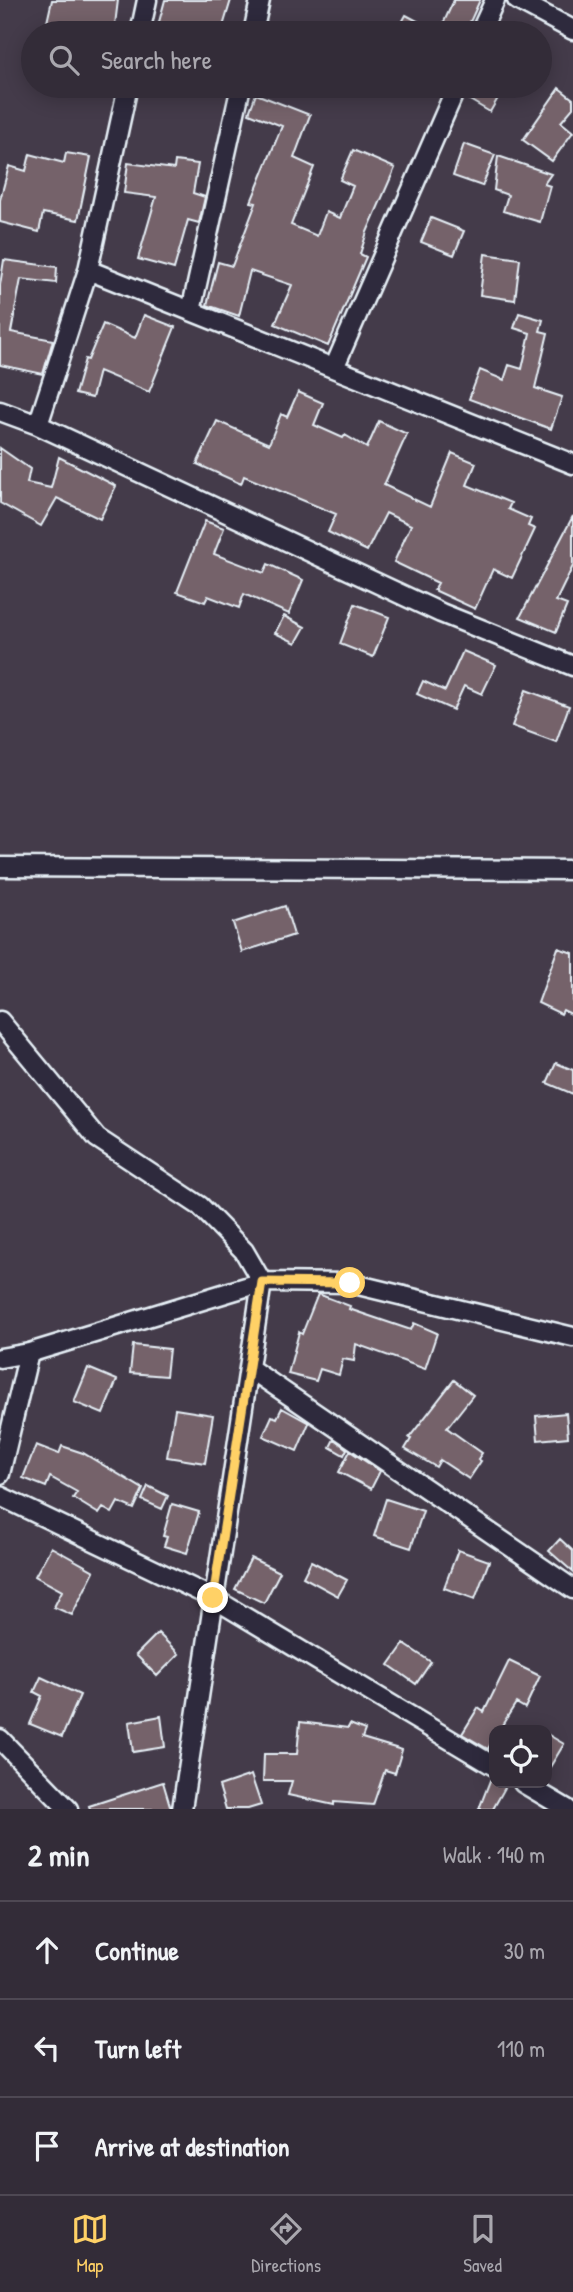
<!DOCTYPE html>
<html lang="en">
<head>
<meta charset="utf-8">
<style>
  :root { --surface:#332c38; --page:#3b3440; --text:#f1f3f6; --muted:#a9a7ae; --line:#4e4853; --accent:#ffd166 }
  body { margin:0; font-family:"Patrick Hand",sans-serif; background:var(--page); color:var(--text) }
  .controls { position:absolute; right:21px; bottom:21px; display:grid; overflow:hidden; border-radius:14px; box-shadow:0 4px 18px #0003 }
  .controls button { width:63px; height:63px; display:grid; place-items:center; padding:0; border:0; border-bottom:2px solid var(--line); background:var(--surface); color:var(--text); font:35px sans-serif }
  .stop { position:absolute; width:21px; height:21px; margin:-16px; border:5px solid #ffd166; border-radius:50%; background:#fff }
  .stop.end { background:#ffd166; border-color:#fff; box-shadow:0 2px 7px #0008 }
  .list { margin:0; padding:0; list-style:none }
  h2 { display:flex; justify-content:space-between; align-items:center; height:91px; margin:0; padding:0 28px; font-size:30px }
  h2 small { font-size:23px; font-weight:400; color:var(--muted) }
  .list li { display:grid; grid-template-columns:46px 1fr auto; gap:21px; align-items:center; box-sizing:border-box; height:98px; padding:0 28px; border-top:2px solid var(--line) }
  .list b { display:block; font-size:26px; white-space:nowrap }
  .list em { font-size:23px; font-style:normal; color:var(--muted) }
  .icon { flex:none; width:38px; height:38px; fill:none; stroke:currentColor; stroke-width:2; stroke-linecap:round; stroke-linejoin:round }
  .map { position:relative; flex:none; width:573px; height:1809px; overflow:hidden }
  .search { position:absolute; background:var(--surface); box-shadow:0 4px 18px #0003; left:21px; right:21px; top:21px; height:77px; display:flex; align-items:center; gap:18px; box-sizing:border-box; padding:0 24px; border-radius:38px; color:var(--muted); font-size:26px }
  .sheet { height:385px; background:var(--surface) }
  nav { display:flex; justify-content:space-around; align-items:center; box-sizing:border-box; height:98px; border-top:2px solid var(--line); background:var(--surface); font-size:19px; color:var(--muted) }
  nav a { display:grid; justify-items:center; gap:4px }
  nav .on { color:var(--accent) }
  .map>svg:first-child { display:block }
</style>
</head>
<body>
<div class="map">
<svg width="573" height="1809" viewBox="0 0 573 1809">
  <rect width="100%" height="100%" fill="#443b4a"/>
  <filter id="ink" filterUnits="userSpaceOnUse"><feTurbulence type="fractalNoise" baseFrequency=".0143" numOctaves="2"/><feDisplacementMap in="SourceGraphic" scale="14" xChannelSelector="R" yChannelSelector="G"/><feConvolveMatrix kernelMatrix="1 2 1 2 8 2 1 2 1" color-interpolation-filters="sRGB"/></filter>
  <g filter="url(#ink)">
    <!-- building -->
    <path fill="#75626a" stroke="#e8f1f8" stroke-width="2" d="M52,0H118L114,33L45,31Z
      M165,0H231L221,33H196L176,27L174,33H156Z
      M454,0H480L465,33L443,24Z
      M406,15L440,33H396Z
      M475,86H505L490,112L468,99Z
      M559,88L573,99V108L561,122L573,132L552,161L523,140Z
      M256,94L310,115L294,158L314,167L291,225L317,236L326,212L340,218L353,186L340,180L353,150L395,168L367,232L360,254L366,257L328,346L275,324L292,285L250,271L239,316L207,305L218,262L232,266L256,203L251,202L282,126L249,113Z
      M464,144L495,155L482,186L453,176Z
      M66,153L91,157L78,220L43,213L39,232L0,222V200L9,166L26,171L30,154L64,163Z
      M498,156L551,174L544,184L550,186L540,222L503,211L508,195L494,190Z
      M175,161L198,164L193,193L205,197L199,223L188,220L174,269L138,259L156,197L124,193L128,163L174,169Z
      M431,218L464,231L454,255L421,242Z
      M485,254L520,259L515,300L480,295Z
      M4,260L57,267L56,283L21,279L11,332L53,340L43,374L0,365V285Z
      M519,313L543,320L540,331L548,333L535,388L562,397L551,429L469,399L480,370L504,380L509,365L522,369L530,333L514,328Z
      M144,315L175,327L149,392L99,371L92,398L75,394L85,359L88,360L103,324L135,338Z
      M298,392L323,403L314,425L343,438L345,435L367,448L379,421L407,434L384,485L430,507L452,453L476,463L467,485L511,503L508,509L531,519L528,526L535,529L512,578L493,569L475,609L434,590L438,583L394,562L411,525L386,513L367,551L328,532L336,514L244,476L241,484L197,464L217,421L269,444L281,414L287,417Z
      M0,448L30,469L27,483L51,488L59,457L116,486L100,519L57,498L41,526L0,503Z
      M573,516V566L556,601L567,605L556,632L520,617Z
      M205,521L224,528L214,554L264,573L268,564L303,580L289,614L244,594L239,608L208,596L205,602L177,592Z
      M355,604L389,617L373,657L340,644Z
      M284,616L305,627L296,643L275,633Z
      M463,651L496,665L482,694L464,686L453,710L417,694L423,681L445,691Z
      M526,690L569,706L556,742L512,726Z
      M285,906L294,935L242,952L233,923Z
      M558,948L573,953V1015L563,1010L561,1014L538,1003Z
      M556,1063L573,1070V1094L547,1083Z
      M318,1294L350,1306L349,1309L411,1330L414,1323L437,1333L425,1369L356,1344L354,1361L343,1359L339,1375L320,1369L316,1381L288,1374L299,1332L302,1334Z
      M133,1345L169,1349L166,1376L130,1373Z
      M88,1368L117,1380L103,1414L74,1402Z
      M454,1380L473,1395L447,1428L482,1453L478,1459L481,1461L469,1479L440,1460L436,1467L405,1449L411,1439L409,1438Z
      M282,1408L309,1423L297,1451L263,1436L272,1416L277,1418Z
      M175,1409L213,1415L205,1463L167,1457Z
      M566,1413L568,1437L538,1440L536,1416Z
      M334,1439L347,1449L344,1455L330,1447Z
      M36,1445L59,1454L62,1446L83,1453L143,1489L134,1509L118,1502L112,1513L103,1508L99,1514L73,1498L77,1492L50,1477L46,1487L23,1478Z
      M350,1451L380,1471L371,1489L339,1472Z
      M148,1486L168,1496L162,1509L142,1500Z
      M386,1499L423,1511L411,1548L374,1536Z
      M172,1504L199,1512L187,1553L164,1546L167,1537L163,1536Z
      M560,1539L573,1551V1572L549,1551Z
      M51,1547L94,1571L72,1615L54,1607L62,1591L35,1576Z
      M458,1550L489,1561L475,1599L444,1588Z
      M251,1558L280,1572L264,1603L235,1589Z
      M311,1561L347,1580L338,1596L303,1577Z
      M158,1633L179,1654L157,1676L136,1655Z
      M404,1644L431,1662L416,1684L389,1665Z
      M509,1661L540,1676L525,1708L516,1703L499,1730H494V1738L488,1749L462,1734L478,1708L484,1712Z
      M41,1677L80,1695L62,1737L30,1724L42,1696L34,1692Z
      M161,1716L165,1747L133,1752L129,1722Z
      M300,1722L348,1728L350,1724L365,1730L362,1738L402,1750L395,1773L385,1770L373,1805L334,1802V1805L288,1795L292,1781H263L264,1754H297Z
      M547,1734L564,1744L547,1772Z
      M251,1775L261,1805L248,1809H226L219,1786Z
      M491,1778L494,1783L506,1786L493,1809H479Z
      M163,1782L171,1809H90L89,1806Z"/>
    <g fill="none" stroke-linecap="round" stroke-linejoin="round">
      <defs>
        <path id="minor" d="M517,0L573,30
          M140,33L147,0
          M253,33L260,0
          M480,33L495,0
          M88,270L573,464
          M191,311L241,86
          M334,368L457,86
          M0,411L38,425L441,613L573,666
          M38,425L88,270L128,86
          M0,867L573,870
          M0,1021L97,1138L200,1206L244,1251L262,1282L182,1809
          M0,1358L29,1353L262,1282L350,1283L573,1337
          M249,1368L573,1589
          M0,1474L29,1353
          M0,1496L213,1598L494,1766
          M0,1739L68,1809
          M523,1783L567,1809"/>
      </defs>
      <!-- minor casing -->
      <use href="#minor" stroke="#e8f1f8" stroke-width="23"/>
      <!-- minor -->
      <use href="#minor" stroke="#2f2a3d" stroke-width="18"/>
    </g>
  </g>
  <g fill="none" stroke-linecap="round" stroke-linejoin="round" filter="url(#ink)">
    <!-- route -->
    <path stroke="#ffd166" stroke-width="9" d="M213,1598L262,1282L350,1283"/>
  </g>
</svg>
<div class="controls">
<button><svg class="icon" aria-label="locate" viewBox="0 0 24 24"><circle cx="12" cy="12" r="6"/><path d="M12 2v4M12 18v4M2 12h4M18 12h4"/></svg></button>
</div>
<div class="stop" style="left:350px;top:1283px"></div>
<div class="stop end" style="left:213px;top:1598px"></div>
<div class="search"><svg class="icon" aria-label="search" viewBox="0 0 24 24"><circle cx="10" cy="10" r="6"/><path d="M15 15l6 6"/></svg>Search here</div>
</div>
<section class="sheet">
<h2>2 min<small>Walk · 140 m</small></h2>
<ul class="list">
<li><svg class="icon" aria-label="ahead" viewBox="0 0 24 24"><path d="M12 20V5M6 11l6-6 6 6"/></svg><div><b>Continue</b></div><em>30 m</em></li>
<li><svg class="icon" aria-label="left" viewBox="0 0 24 24"><path d="M17 20v-9H6M10 6l-5 5 5 5"/></svg><div><b>Turn left</b></div><em>110 m</em></li>
<li><svg class="icon" aria-label="arrive" viewBox="0 0 24 24"><path d="M6 21V4h12l-3 4 3 4H6"/></svg><div><b>Arrive at destination</b></div></li>
</ul>
</section>
<nav>
<a class="on"><svg class="icon" aria-label="map" viewBox="0 0 24 24"><path d="M3 6l6-2 6 2 6-2v14l-6 2-6-2-6 2zM9 4v14M15 6v14"/></svg>Map</a>
<a><svg class="icon" aria-label="directions" viewBox="0 0 24 24"><path d="M12 3l9 9-9 9-9-9zM9 14v-3h6M13 9l2 2-2 2"/></svg>Directions</a>
<a><svg class="icon" aria-label="saved" viewBox="0 0 24 24"><path d="M7 4h10v16l-5-4-5 4z"/></svg>Saved</a>
</nav>
</body>
</html>
